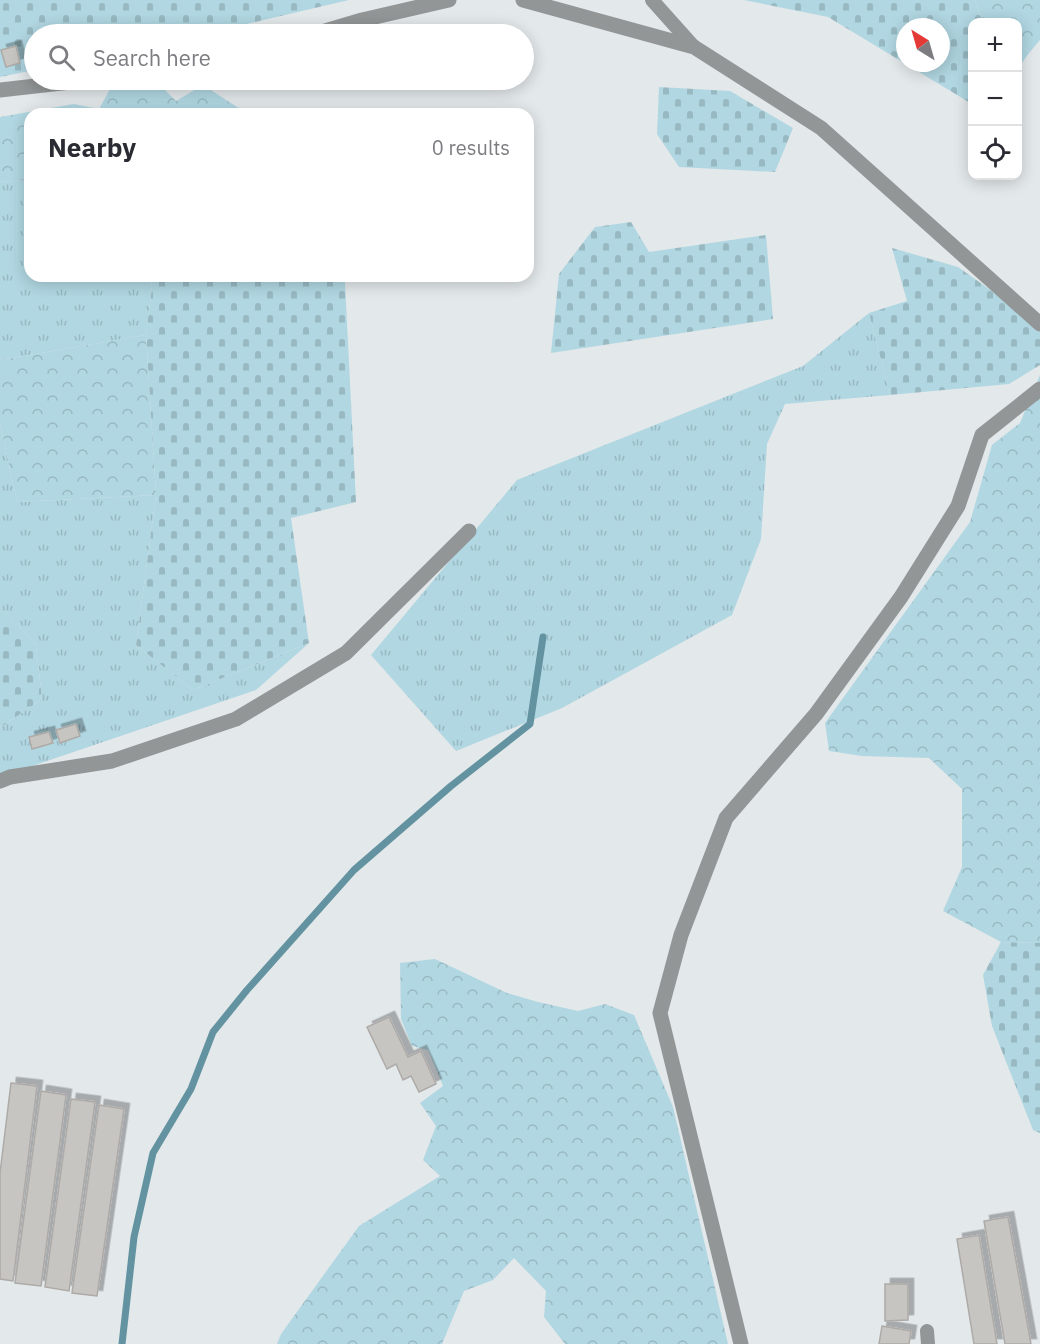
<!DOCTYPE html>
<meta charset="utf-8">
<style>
:root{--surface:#fff;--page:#f2f2f3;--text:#2b2b33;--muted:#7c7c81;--line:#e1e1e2}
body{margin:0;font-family:"IBM Plex Sans",sans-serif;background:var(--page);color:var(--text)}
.controls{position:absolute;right:18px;top:18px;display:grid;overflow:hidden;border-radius:12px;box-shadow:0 3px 15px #0003}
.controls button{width:54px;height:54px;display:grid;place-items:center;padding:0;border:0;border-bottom:2px solid var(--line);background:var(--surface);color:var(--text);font:30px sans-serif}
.compass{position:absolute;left:896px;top:18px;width:54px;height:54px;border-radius:50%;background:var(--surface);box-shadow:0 3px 15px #0003;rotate:323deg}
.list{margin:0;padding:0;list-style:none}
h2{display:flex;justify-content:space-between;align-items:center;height:78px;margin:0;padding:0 24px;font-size:26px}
h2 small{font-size:20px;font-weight:400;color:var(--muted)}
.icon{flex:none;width:33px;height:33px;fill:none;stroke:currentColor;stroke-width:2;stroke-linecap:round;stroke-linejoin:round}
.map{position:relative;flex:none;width:1040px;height:1344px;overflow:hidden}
.search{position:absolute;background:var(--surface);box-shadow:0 3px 15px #0003;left:24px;top:24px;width:510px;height:66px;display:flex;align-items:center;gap:15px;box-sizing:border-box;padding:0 21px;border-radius:33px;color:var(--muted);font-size:22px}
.panel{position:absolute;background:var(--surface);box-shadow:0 3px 15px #0003;left:24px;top:108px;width:510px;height:174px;border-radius:18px}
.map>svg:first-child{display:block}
.grass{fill:url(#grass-tufts)}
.forest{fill:url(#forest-crowns)}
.cemetery{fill:url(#cemetery-stones);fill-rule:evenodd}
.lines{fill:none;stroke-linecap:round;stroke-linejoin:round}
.stream{stroke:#6393a0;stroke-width:7}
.building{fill:#c7c5c1;stroke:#adaaa7;stroke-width:1.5;filter:url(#shadow)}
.service{stroke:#939696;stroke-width:14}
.minor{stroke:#939696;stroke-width:15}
.tertiary{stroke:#939696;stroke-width:15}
</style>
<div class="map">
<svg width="1040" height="1344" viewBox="0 0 1040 1344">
<defs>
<pattern id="grass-tufts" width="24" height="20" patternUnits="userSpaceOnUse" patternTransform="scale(1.5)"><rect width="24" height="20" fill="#b1d7e2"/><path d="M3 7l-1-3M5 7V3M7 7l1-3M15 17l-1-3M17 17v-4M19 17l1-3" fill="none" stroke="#98b9c2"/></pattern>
<pattern id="forest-crowns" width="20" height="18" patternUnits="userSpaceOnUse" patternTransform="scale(1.5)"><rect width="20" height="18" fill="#b1d7e2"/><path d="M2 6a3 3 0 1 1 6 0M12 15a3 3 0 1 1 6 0" fill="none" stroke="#98b9c2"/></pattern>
<pattern id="cemetery-stones" width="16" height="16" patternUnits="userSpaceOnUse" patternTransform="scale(1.5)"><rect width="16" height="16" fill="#b1d7e2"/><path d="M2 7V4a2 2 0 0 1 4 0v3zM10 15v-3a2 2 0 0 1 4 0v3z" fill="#98b9c2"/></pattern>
<filter id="shadow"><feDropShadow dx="5.5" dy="-5.5" stdDeviation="0" flood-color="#0004"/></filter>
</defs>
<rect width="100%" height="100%" fill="#e3e8ea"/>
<path class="grass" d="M30 177V276H150L152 287 146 335 0 360V182L27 180Z
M869 313 890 395 785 404 767 444 761 539 732 615 562 708 456 751 371 655 517 480 803 366Z
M0 423 17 502 156 495 136 645 193 690 309 643 256 690 0 777V728L42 699 36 646 0 605Z"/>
<path class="forest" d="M975 0H1040V40L1030 52 1018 44V22H983Z
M115 80H155L176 101 203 85 248 114H30V177L27 180 0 182V117L74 104 99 109Z
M146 335 156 495 17 502 0 423V360Z
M1040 375V943L1001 942 943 911 962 867V789L929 758 862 756 829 751 825 723 970 522 992 445 1020 423Z
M435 959 507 993 538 1002 578 1011 605 1004 634 1015 673 1107 728 1344H565L544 1317 546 1291 514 1258 493 1280 464 1291 442 1344H277L281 1334 359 1226 440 1176 423 1160 436 1126 420 1103 443 1086 428 1050 412 1046 401 1019 400 963Z"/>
<path class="cemetery" d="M0 0H349L204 34H34V70L0 77Z
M744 0H975L983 22H972V104L828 17ZM905 27H941V63H905Z
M1018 44 1030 52 1018 68Z
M659 87 730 91 793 128 775 172 679 167 657 134Z
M631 222 649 252 766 235 773 319 551 353 559 274 595 227Z
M892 248 958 267 1040 325V365L1009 384 890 395 869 313 907 301Z
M150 276H347L345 283 356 502 291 518 309 643 193 690 136 645 156 495 146 335 152 287Z
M0 605 36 646 42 699 0 728Z
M1001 942 1040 943V1133L1033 1130 992 1026 983 975Z"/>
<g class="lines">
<path class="stream" d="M122 1344 134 1237 153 1153 191 1089 213 1032 247 990 354 870 451 786 530 724 543 637"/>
</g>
<path class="building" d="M16 46 20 63 6 67 1 50Z
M76 724 80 736 60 743 56 730Z
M49 732 53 743 32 749 29 737Z
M389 1017 408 1057 421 1051 436 1084 419 1092 411 1076 403 1080 396 1064 387 1069 367 1027Z
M11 1083 37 1086 13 1281 0 1279V1173Z
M41 1091 66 1095 41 1286 15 1283Z
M71 1099 95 1102 69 1291 45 1287Z
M99 1105 124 1109 97 1296 72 1293Z
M1008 1217 1031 1344H1005L984 1221Z
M979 1235 997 1344H974L957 1239Z
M885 1284H908V1320L885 1321Z
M882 1326 911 1331 909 1344H879Z"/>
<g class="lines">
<path class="service" d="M652 0 694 47
M927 1331 928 1344"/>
<path class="minor" d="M0 781 10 777 112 761 236 719 346 653 469 531
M741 1344 660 1013 681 935 726 818 816 714 901 597 958 506 982 435 1040 389"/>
<path class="tertiary" d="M523 0 694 47 821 128 1040 324
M315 34 362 20 449 0
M0 90 88 80"/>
</g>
</svg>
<div class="controls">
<button>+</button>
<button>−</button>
<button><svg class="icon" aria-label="locate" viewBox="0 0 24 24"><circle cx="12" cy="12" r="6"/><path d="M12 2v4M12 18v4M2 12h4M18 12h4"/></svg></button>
</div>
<svg class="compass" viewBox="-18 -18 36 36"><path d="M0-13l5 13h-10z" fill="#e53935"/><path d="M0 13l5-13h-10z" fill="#7c7c81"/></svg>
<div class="search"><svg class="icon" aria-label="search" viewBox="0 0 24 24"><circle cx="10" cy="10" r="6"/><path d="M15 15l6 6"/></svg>Search here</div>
<section class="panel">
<h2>Nearby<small>0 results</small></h2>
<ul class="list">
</ul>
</section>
</div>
